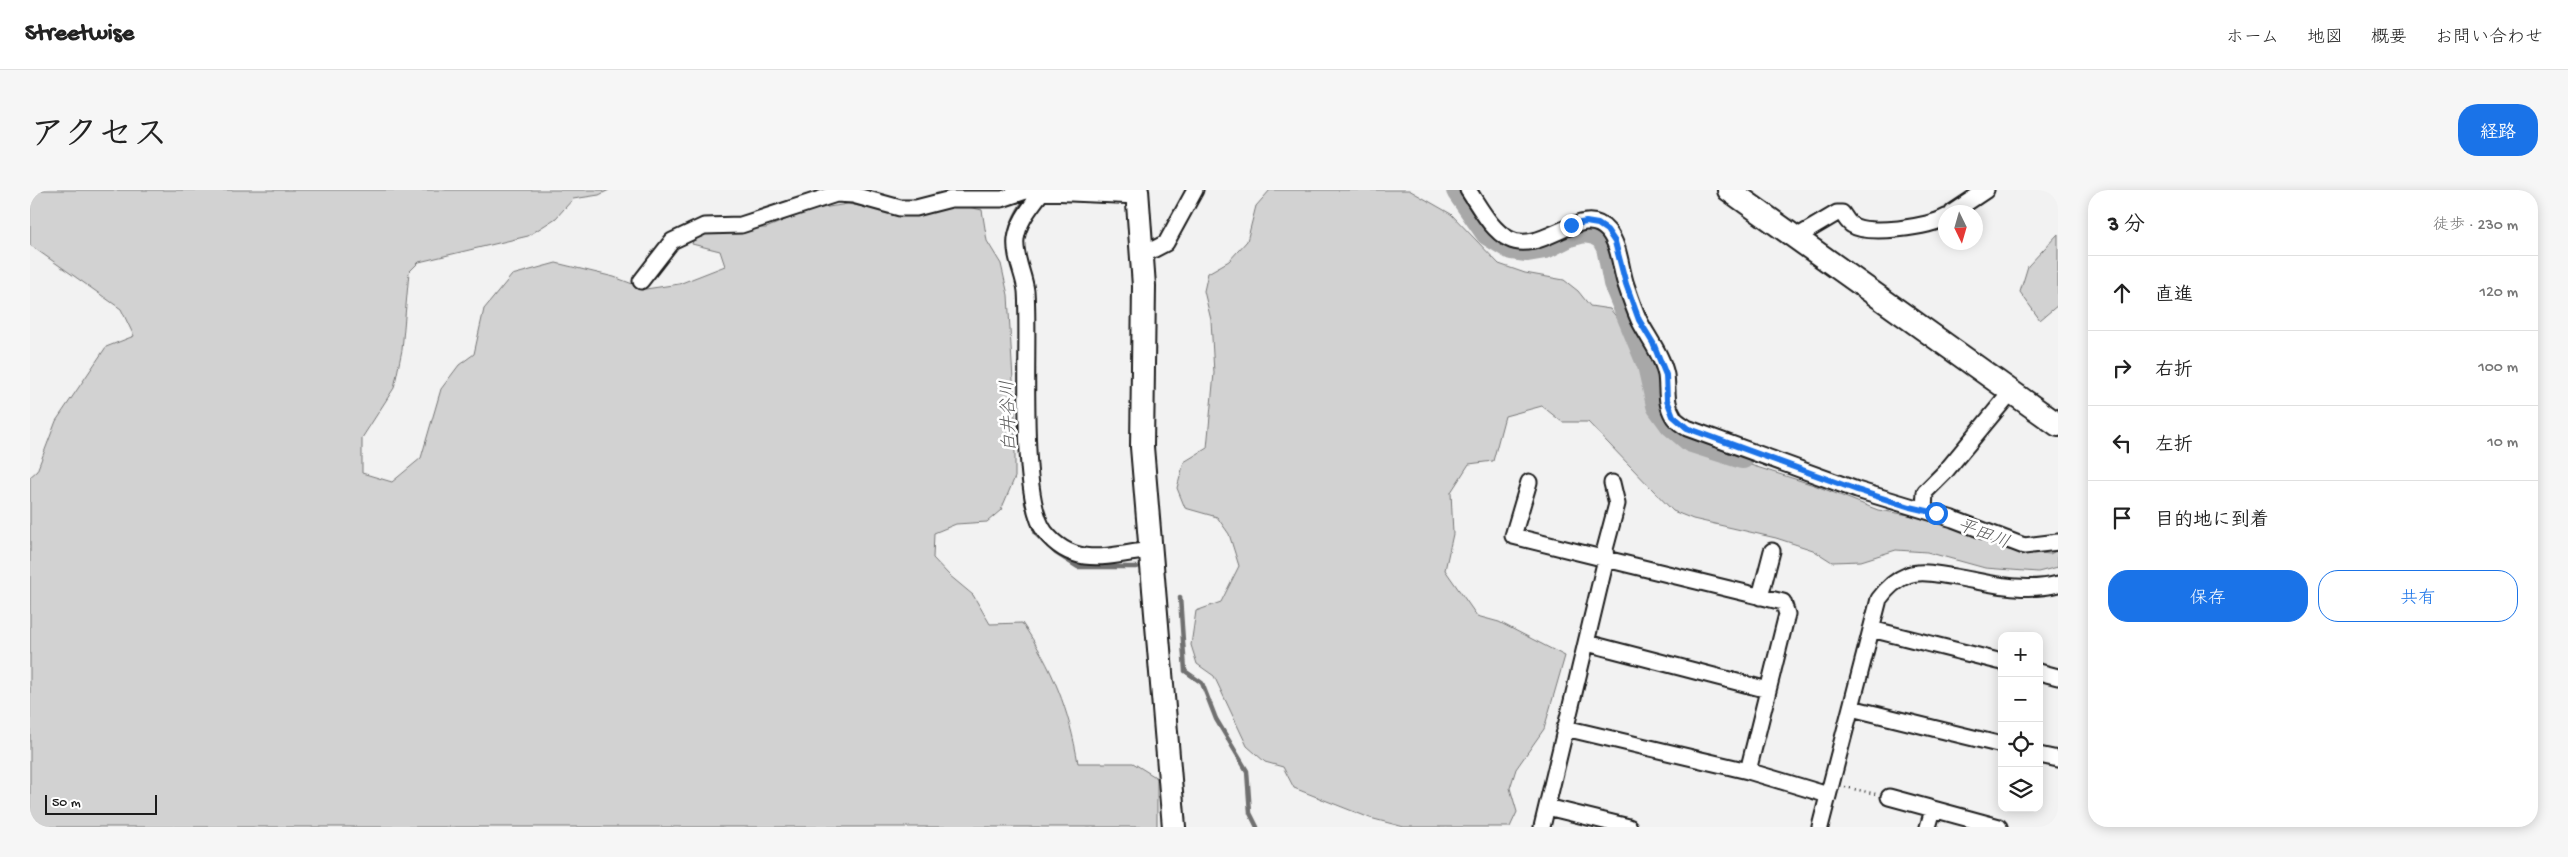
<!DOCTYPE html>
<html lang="ja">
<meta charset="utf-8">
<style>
:root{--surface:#fff;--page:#f6f6f6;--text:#222;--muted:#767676;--line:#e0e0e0;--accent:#1a73e8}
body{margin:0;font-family:"Gochi Hand","Klee One",sans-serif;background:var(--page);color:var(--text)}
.controls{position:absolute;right:15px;bottom:15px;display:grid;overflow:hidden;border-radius:10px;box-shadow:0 2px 12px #0003}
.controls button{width:45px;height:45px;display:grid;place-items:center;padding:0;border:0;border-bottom:1px solid var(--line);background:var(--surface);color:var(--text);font:25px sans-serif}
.compass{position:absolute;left:1908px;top:15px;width:45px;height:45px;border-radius:50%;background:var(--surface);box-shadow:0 2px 12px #0003;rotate:175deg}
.scale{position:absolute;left:15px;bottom:12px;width:112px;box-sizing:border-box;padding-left:5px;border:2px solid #1c1c1c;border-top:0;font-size:14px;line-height:18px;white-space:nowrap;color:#1c1c1c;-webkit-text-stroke:4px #fff;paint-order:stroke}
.stop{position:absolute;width:15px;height:15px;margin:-11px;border:4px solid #1a73e8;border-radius:50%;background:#fff}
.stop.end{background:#1a73e8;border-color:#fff;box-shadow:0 1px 5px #0008}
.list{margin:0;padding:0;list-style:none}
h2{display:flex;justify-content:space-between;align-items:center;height:65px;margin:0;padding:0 20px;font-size:21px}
h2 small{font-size:16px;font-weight:400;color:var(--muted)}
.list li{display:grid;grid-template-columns:32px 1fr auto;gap:15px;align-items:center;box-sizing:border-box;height:75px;padding:0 20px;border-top:1px solid var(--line)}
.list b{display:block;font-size:19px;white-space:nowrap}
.list em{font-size:16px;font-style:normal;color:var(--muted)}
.actions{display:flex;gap:10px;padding:15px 20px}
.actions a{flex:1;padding:11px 0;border:1px solid var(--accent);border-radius:20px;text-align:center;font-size:18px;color:var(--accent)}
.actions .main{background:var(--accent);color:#fff}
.icon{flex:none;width:28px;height:28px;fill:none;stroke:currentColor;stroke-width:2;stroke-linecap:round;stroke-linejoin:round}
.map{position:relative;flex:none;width:2028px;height:637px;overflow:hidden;border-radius:20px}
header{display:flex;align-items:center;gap:30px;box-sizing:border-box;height:70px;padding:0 25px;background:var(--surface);border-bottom:1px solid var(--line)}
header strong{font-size:24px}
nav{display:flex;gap:28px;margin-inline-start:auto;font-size:18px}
.intro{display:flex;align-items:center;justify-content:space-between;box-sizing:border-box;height:120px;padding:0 30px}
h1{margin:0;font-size:35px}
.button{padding:12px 22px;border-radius:20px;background:var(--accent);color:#fff;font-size:18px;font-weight:700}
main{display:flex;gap:30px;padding:0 30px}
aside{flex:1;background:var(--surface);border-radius:20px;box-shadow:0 2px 12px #0003}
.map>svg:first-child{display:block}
.green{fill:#d2d2d2;stroke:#777}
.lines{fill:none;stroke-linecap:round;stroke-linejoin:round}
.stream{stroke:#707070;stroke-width:4.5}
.river{stroke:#a8a8a8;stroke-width:28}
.street-casing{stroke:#1c1c1c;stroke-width:19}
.secondary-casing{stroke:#1c1c1c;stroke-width:26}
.path{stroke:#1c1c1c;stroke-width:2.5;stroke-dasharray:1 4;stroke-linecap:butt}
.street{stroke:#fff;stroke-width:15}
.secondary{stroke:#fff;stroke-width:22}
.route{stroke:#1a73e8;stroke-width:6}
.labels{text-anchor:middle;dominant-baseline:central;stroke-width:5;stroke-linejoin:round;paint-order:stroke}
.water-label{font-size:18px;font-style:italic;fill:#5b5b5b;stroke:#fff}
</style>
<header>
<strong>Streetwise</strong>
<nav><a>ホーム</a><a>地図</a><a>概要</a><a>お問い合わせ</a></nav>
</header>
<div class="intro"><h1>アクセス</h1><a class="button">経路</a></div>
<main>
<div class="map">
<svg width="2028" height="637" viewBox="0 0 2028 637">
<rect width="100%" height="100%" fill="#f2f2f2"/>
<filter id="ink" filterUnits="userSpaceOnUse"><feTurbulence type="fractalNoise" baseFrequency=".02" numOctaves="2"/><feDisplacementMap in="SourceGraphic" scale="10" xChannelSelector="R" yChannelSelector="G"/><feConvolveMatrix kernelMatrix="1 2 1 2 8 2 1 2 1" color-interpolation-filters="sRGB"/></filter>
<g filter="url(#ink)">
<path class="green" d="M0 0H579L569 5 543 9 526 28 498 46 389 72 379 82 372 160 364 198 332 248V283L362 292 391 268 411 199 429 175 444 164 454 119 482 85 526 73 584 87 616 99 649 94 695 76 690 61 662 54 667 39 736 38 779 20 818 14 868 23 934 16 952 20 957 51 971 74 978 105 985 225V287L971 320 957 332 926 334 904 343 903 368 919 385 943 405 960 434 992 433C1023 478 1039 520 1048 573H1103L1127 588V637H0V287L7 281 26 231 76 157 104 146 91 119 0 55Z
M1240 0H1379L1421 24 1469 74 1495 83 1534 90 1548 101 1560 116 1580 119 1610 156 1634 238 1663 257 1784 295 1848 320 1898 328 1978 360 2020 364 2028 360V377L2008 382 1955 378 1897 362 1866 360 1831 371 1802 372 1783 360 1746 348 1663 329 1643 321 1558 232H1532L1512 216 1475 226 1463 271 1439 274 1421 302 1423 344 1415 380 1447 426 1469 432 1535 466 1514 539 1486 579 1480 598 1487 622 1480 637H1374L1340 628 1264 598 1253 577 1235 572 1217 556 1184 486 1167 474 1161 455 1166 421 1191 412 1209 376 1199 344 1187 327 1155 318 1147 298 1154 272 1177 258 1184 183 1181 130 1174 101 1178 83 1199 71 1217 51 1226 16Z
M2028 44V115L2010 130 1990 102 1998 76Z"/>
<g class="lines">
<path class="stream" d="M980 62C975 42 987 20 999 5
M996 303V313L1006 344 1026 363 1048 377H1107
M1150 407 1155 481 1172 493 1186 529 1217 581 1220 623 1227 637"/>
<path class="river" d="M1430 0 1459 42 1482 56 1497 58 1515 55 1539 43 1554 39 1565 41 1574 46 1580 57 1587 93 1621 175 1630 215 1643 233 1662 249 1712 265"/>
<g class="street-casing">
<path id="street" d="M1013 0C1002 16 989 29 986 49 984 67 994 84 996 101 1000 152 988 307 1015 342 1044 379 1080 365 1120 360
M1438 0C1449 16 1461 40 1479 49 1512 66 1553 11 1578 41 1590 56 1590 77 1596 95 1600 107 1604 119 1609 130 1618 148 1632 165 1636 185 1638 199 1635 213 1643 226 1645 231 1653 235 1657 238L1827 300 1923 329 1994 356 2028 352
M1923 22 1956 0
M1765 48 1807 23H1812C1815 27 1818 33 1822 35 1838 46 1899 37 1916 27
M1113 65 1136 53 1165 0
M611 91 642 51 674 36 711 35 806 4 823 5 870 18H886L921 9H972L996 1 1108 6
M1499 292 1483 346 1576 369 1575 359 1587 314 1582 293
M1894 320 1895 302 1915 282 1981 202
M1730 407 1742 361
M1841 439 1972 472
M1557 453 1738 500
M2009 482 2028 487
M1821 518 1972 555
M1535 538 1718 581 1798 605
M2009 565 2028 569
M1859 607 1969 637
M1517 617 1599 637
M1512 637 1576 369 1753 412 1757 424 1718 581
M1790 637 1849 409C1857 398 1865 390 1878 385 1892 380 1911 385 1925 387 1960 393 1993 403 2028 394
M1898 637 1903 620"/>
</g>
<g class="secondary-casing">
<path id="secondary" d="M1107 0 1114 96 1112 257 1144 637
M1699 0 2028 235"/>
</g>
<path class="path" d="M1815 597 1846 604"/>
<use href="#street" class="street"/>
<use href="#secondary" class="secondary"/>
</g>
</g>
<g class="lines" filter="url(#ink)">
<path class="route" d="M1541 35 1556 32 1568 34 1577 40 1585 52 1596 94 1609 130 1623 153 1636 185 1637 210 1643 226 1657 238 1827 300 1880 317 1906 323"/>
</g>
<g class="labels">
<g class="water-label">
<text transform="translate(980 226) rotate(-92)">白井谷川</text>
<text transform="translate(1953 345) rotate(21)">平田川</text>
</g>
</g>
</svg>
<div class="controls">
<button>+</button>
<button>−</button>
<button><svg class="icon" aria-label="locate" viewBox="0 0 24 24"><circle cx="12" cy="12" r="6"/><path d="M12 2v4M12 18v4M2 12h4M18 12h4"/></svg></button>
<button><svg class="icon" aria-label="layers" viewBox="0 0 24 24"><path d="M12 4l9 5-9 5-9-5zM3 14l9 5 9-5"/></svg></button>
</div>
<svg class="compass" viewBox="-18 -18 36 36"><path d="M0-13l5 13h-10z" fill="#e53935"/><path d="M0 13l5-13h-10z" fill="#767676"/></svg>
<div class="scale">50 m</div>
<div class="stop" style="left:1906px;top:323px"></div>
<div class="stop end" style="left:1541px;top:35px"></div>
</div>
<aside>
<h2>3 分<small>徒歩 · 230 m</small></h2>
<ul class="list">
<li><svg class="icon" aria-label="ahead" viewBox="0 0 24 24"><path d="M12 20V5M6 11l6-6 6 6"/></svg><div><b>直進</b></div><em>120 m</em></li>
<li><svg class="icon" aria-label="right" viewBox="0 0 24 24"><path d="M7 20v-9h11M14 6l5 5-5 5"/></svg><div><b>右折</b></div><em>100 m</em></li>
<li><svg class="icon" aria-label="left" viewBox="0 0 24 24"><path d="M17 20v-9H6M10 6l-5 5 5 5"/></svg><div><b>左折</b></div><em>10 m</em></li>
<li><svg class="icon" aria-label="arrive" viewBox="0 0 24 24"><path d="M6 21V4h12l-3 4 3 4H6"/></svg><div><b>目的地に到着</b></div></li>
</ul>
<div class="actions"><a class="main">保存</a><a>共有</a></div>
</aside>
</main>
